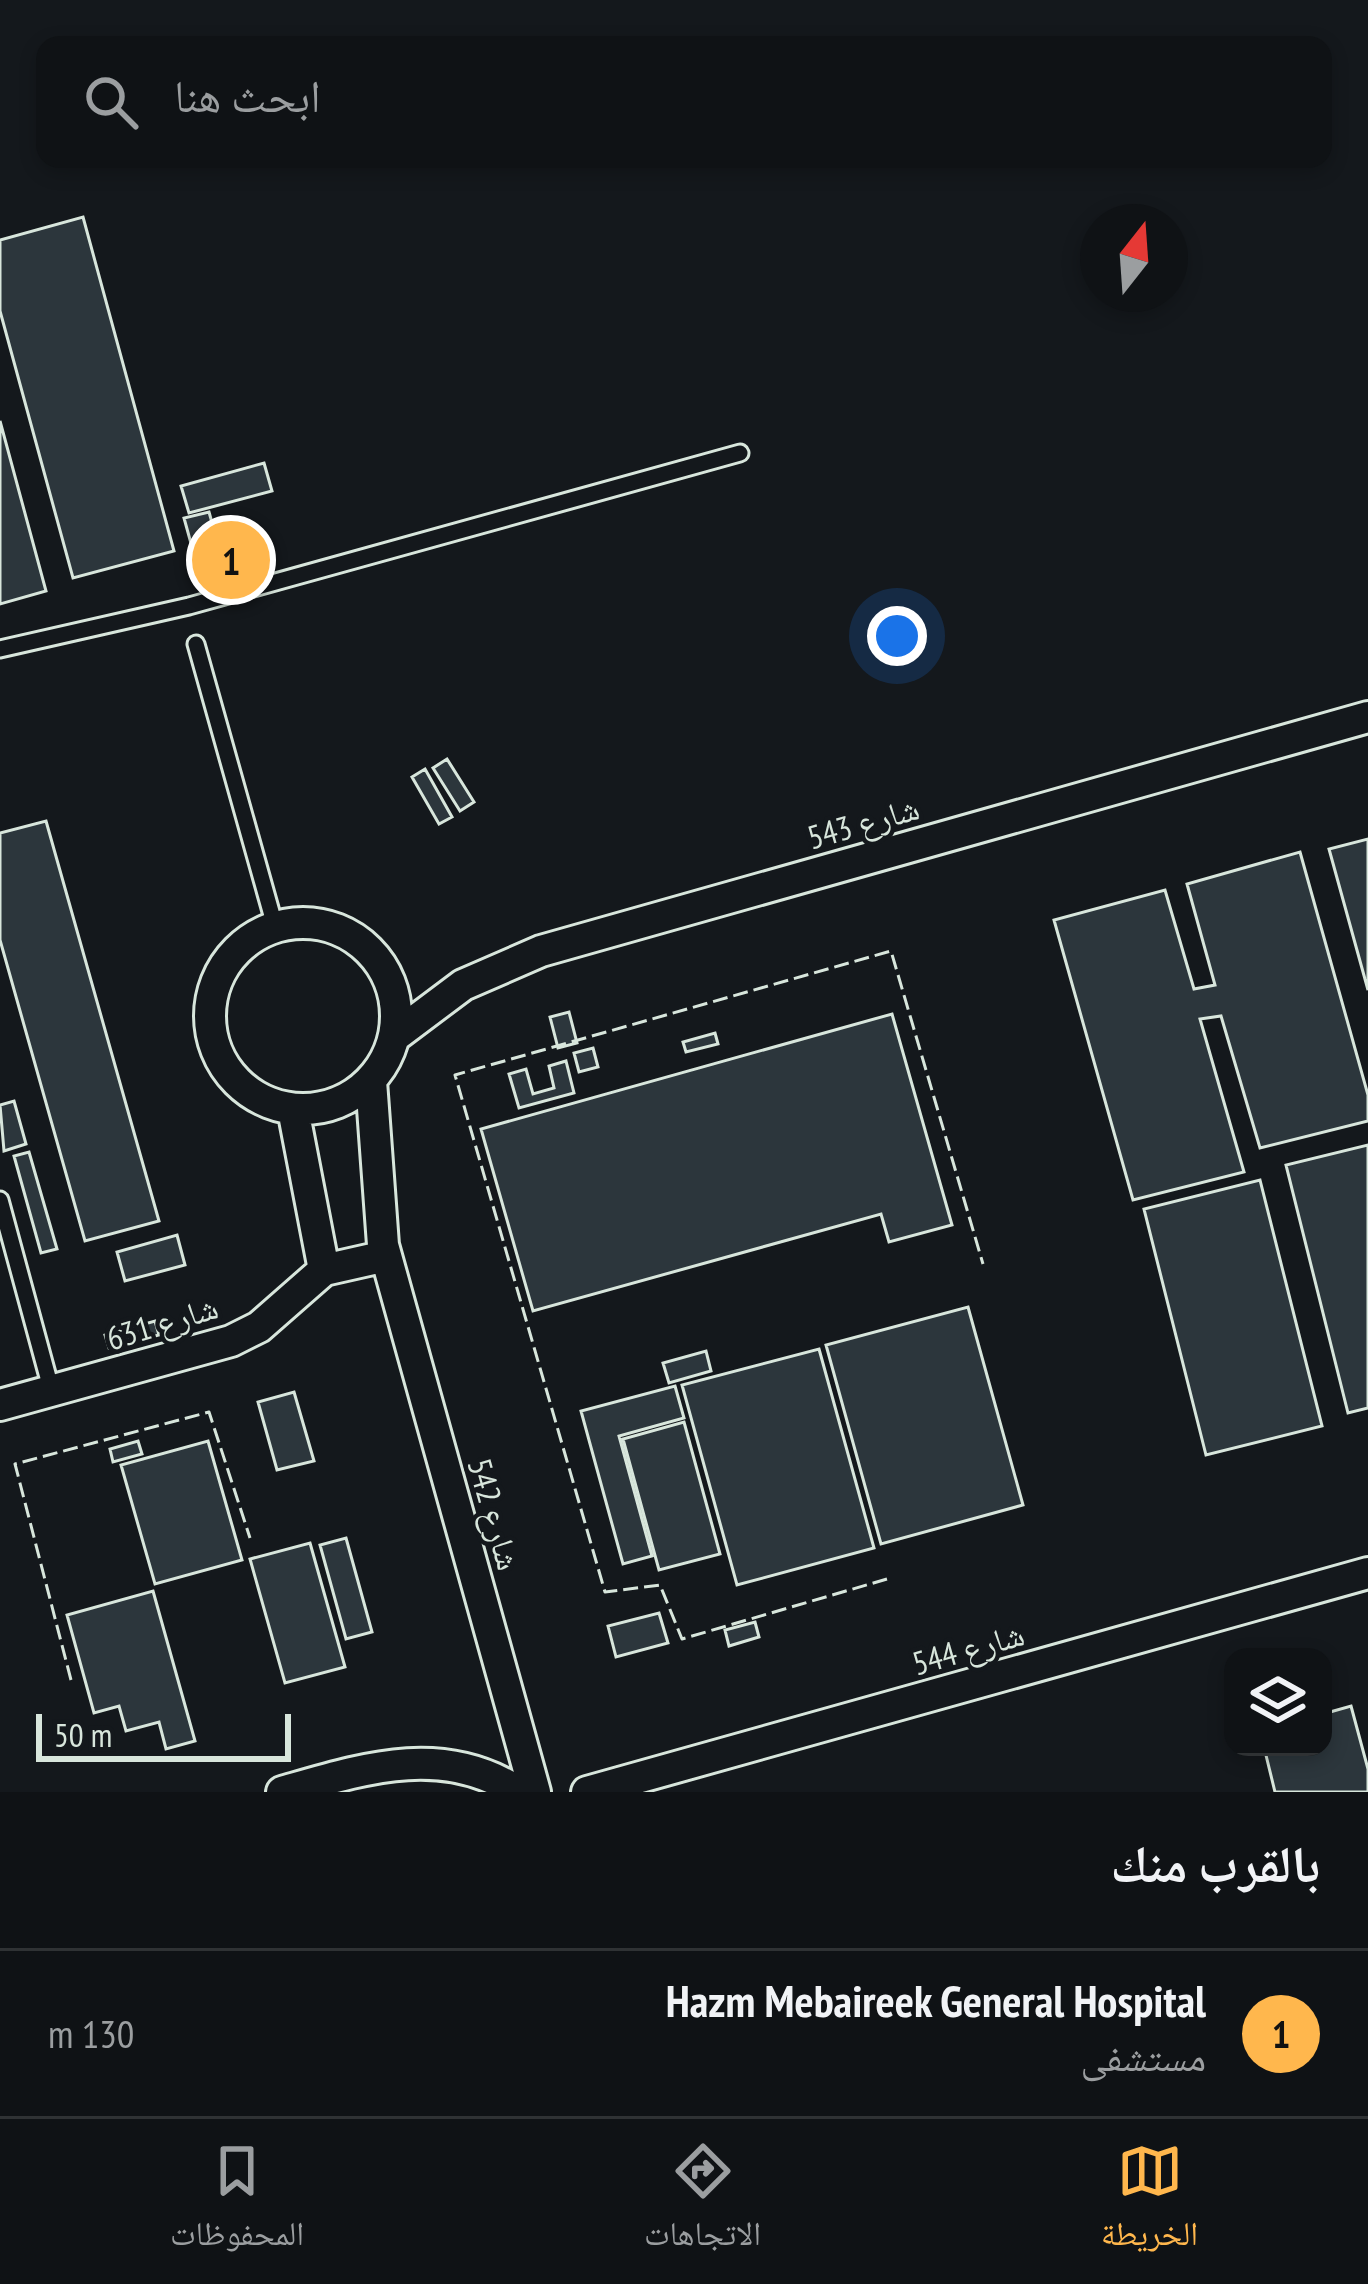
<!DOCTYPE html>
<html lang="ar">
<meta charset="utf-8">
<style>
:root{--surface:#0f1215;--page:#181b1e;--text:#f1f3f6;--muted:#9b9ea0;--line:#2f3234;--accent:#ffb74d}
body{margin:0;font-family:"PT Sans Narrow","Noto Naskh Arabic",sans-serif;background:var(--page);color:var(--text);direction:rtl}
.controls{position:absolute;right:36px;bottom:36px;display:grid;overflow:hidden;border-radius:24px;box-shadow:0 6px 18px #0003}
.controls button{width:108px;height:108px;display:grid;place-items:center;padding:0;border:0;border-bottom:3px solid var(--line);background:var(--surface);color:var(--text);font:60px sans-serif}
.compass{position:absolute;left:1080px;top:204px;width:108px;height:108px;border-radius:50%;background:var(--surface);box-shadow:0 6px 18px #0003;rotate:17deg}
.scale{position:absolute;left:36px;bottom:30px;width:255px;box-sizing:border-box;padding-left:12px;border:6px solid #d8e6dc;border-top:0;font-size:33px;line-height:42px;white-space:nowrap;color:#d8e6dc;-webkit-text-stroke:9px #14181c;paint-order:stroke}
.you{position:absolute;left:897px;top:636px;width:42px;height:42px;margin:-30px;border:9px solid #fff;border-radius:50%;background:#1a73e8;box-shadow:0 0 0 18px #1a73e833}
.badge{display:grid;place-items:center;width:78px;height:78px;border-radius:50%;background:var(--accent);color:#111;font-size:39px;font-weight:700}
.pin{position:absolute;translate:-50% -50%;border:6px solid #fff;box-shadow:0 3px 12px #0006}
.list{margin:0;padding:0;list-style:none}
h2{display:flex;justify-content:space-between;align-items:center;height:156px;margin:0;padding:0 48px;font-size:51px}
h2 small{font-size:39px;font-weight:400;color:var(--muted)}
.list li{display:grid;grid-template-columns:78px 1fr auto;gap:36px;align-items:center;box-sizing:border-box;height:168px;padding:0 48px;border-top:3px solid var(--line)}
.list b{display:block;font-size:45px;white-space:nowrap}
.list p{margin:0;font-size:39px;white-space:nowrap;color:var(--muted)}
.list em{font-size:39px;font-style:normal;color:var(--muted)}
.icon{flex:none;width:66px;height:66px;fill:none;stroke:currentColor;stroke-width:2;stroke-linecap:round;stroke-linejoin:round}
.map{position:relative;flex:none;width:1368px;height:1792px;overflow:hidden;direction:ltr}
.search{position:absolute;background:var(--surface);box-shadow:0 6px 18px #0003;left:36px;right:36px;top:36px;height:132px;display:flex;align-items:center;gap:30px;box-sizing:border-box;padding:0 42px;border-radius:24px;color:var(--muted);font-size:45px}
.sheet{height:324px;background:var(--surface)}
nav{display:flex;justify-content:space-around;align-items:center;box-sizing:border-box;height:168px;border-top:3px solid var(--line);background:var(--surface);font-size:33px;color:var(--muted)}
nav a{display:grid;justify-items:center;gap:6px}
nav .on{color:var(--accent)}
.map>svg:first-child{display:block}
.building{fill:#2c363c;stroke:#d8e6dc;stroke-width:3}
.lines{fill:none;stroke-linecap:round;stroke-linejoin:round}
.lane-casing{stroke:#d8e6dc;stroke-width:21}
.street-casing{stroke:#d8e6dc;stroke-width:36}
.lane{stroke:#14181c;stroke-width:15}
.street{stroke:#14181c;stroke-width:30}
.fence{stroke:#d8e6dc;stroke-width:3;stroke-dasharray:15 6;stroke-linecap:butt}
.labels{text-anchor:middle;dominant-baseline:central;stroke-width:9;stroke-linejoin:round;paint-order:stroke}
.street-label{font-size:33px;fill:#d8e6dc;stroke:#14181c}
</style>
<div class="map">
<svg width="1368" height="1792" viewBox="0 0 1368 1792">
<rect width="100%" height="100%" fill="#14181c"/>
<path class="building" d="M83 217 174 551 73 578 0 311V240Z
M0 421 46 591 0 604Z
M264 463 272 491 189 513 181 486Z
M209 512 220 551 195 558 184 518Z
M447 759 474 802 460 811 433 768Z
M425 769 452 817 439 824 412 777Z
M46 821 159 1221 85 1241 0 940V833Z
M1368 839V990L1329 849Z
M1300 852 1368 1095V1121L1260 1148 1221 1016 1200 1019 1244 1172 1133 1200 1054 920 1165 890 1194 989 1215 985 1187 884Z
M569 1012 577 1043 558 1048 550 1017Z
M892 1014 952 1225 889 1242 881 1214 533 1311 481 1129Z
M715 1033 718 1044 686 1052 683 1042Z
M593 1048 598 1067 579 1072 574 1053Z
M566 1061 574 1093 519 1108 509 1074 526 1069 533 1094 554 1088 549 1066Z
M14 1101 26 1144 4 1151 0 1105Z
M1368 1145V1408L1348 1413 1286 1165Z
M29 1152 57 1249 41 1253 14 1156Z
M1260 1180 1322 1426 1206 1455 1144 1209Z
M177 1235 185 1265 125 1281 117 1252Z
M968 1307 1023 1505 881 1544 826 1345Z
M155 1321 159 1335 109 1348 105 1335Z
M819 1349 874 1548 737 1585 682 1385Z
M706 1351 711 1371 669 1383 663 1363Z
M675 1386 684 1418 619 1436 652 1556 623 1564 581 1411Z
M294 1392 314 1461 277 1470 258 1402Z
M684 1422 720 1554 659 1570 623 1439Z
M138 1441 142 1454 113 1462 110 1449Z
M208 1441 242 1560 155 1584 121 1465Z
M346 1538 372 1632 346 1639 320 1545Z
M310 1543 345 1667 285 1683 250 1559Z
M153 1591 195 1741 166 1749 159 1722 126 1731 119 1706 94 1713 67 1615Z
M659 1613 668 1643 616 1657 608 1626Z
M755 1622 759 1637 729 1646 725 1630Z
M1351 1706 1368 1769V1792H1275L1264 1747H1323V1714Z"/>
<g class="lines">
<g class="lane-casing">
<path id="lane" d="M196 644 275 926
M0 649 189 606 740 453
M0 1200 52 1392"/>
</g>
<g class="street-casing">
<path id="street" d="M210 1016a93 93 0 1 1 186 0a93 93 0 1 1-186 0Z
M395 1036 463 985 541 951 1368 717
M371 1081 383 1245 535 1792
M293 1109 324 1270 386 1256
M0 1405 231 1341 259 1327 324 1270
M282 1792C362 1769 442 1742 518 1792
M587 1792 1368 1573"/>
</g>
<use href="#lane" class="lane"/>
<use href="#street" class="street"/>
<path class="fence" d="M887 1579 682 1639 660 1585 605 1592 455 1075 891 951 983 1264
M71 1680 15 1464 209 1412 250 1538"/>
</g>
<g class="labels">
<g class="street-label">
<text transform="translate(863 822) rotate(-16)">شارع 543</text>
<text transform="translate(162 1322) rotate(-17)">شارع 631</text>
<text transform="translate(495 1514) rotate(74)">شارع 542</text>
<text transform="translate(968 1648) rotate(-16)">شارع 544</text>
</g>
</g>
</svg>
<div class="controls">
<button><svg class="icon" aria-label="layers" viewBox="0 0 24 24"><path d="M12 4l9 5-9 5-9-5zM3 14l9 5 9-5"/></svg></button>
</div>
<svg class="compass" viewBox="-18 -18 36 36"><path d="M0-13l5 13h-10z" fill="#e53935"/><path d="M0 13l5-13h-10z" fill="#9b9ea0"/></svg>
<div class="scale">50 m</div>
<div class="you"></div>
<div class="pin badge" style="left:231px;top:560px">1</div>
<div class="search"><svg class="icon" aria-label="search" viewBox="0 0 24 24"><circle cx="10" cy="10" r="6"/><path d="M15 15l6 6"/></svg>ابحث هنا</div>
</div>
<section class="sheet">
<h2>بالقرب منك<small></small></h2>
<ul class="list">
<li><span class="badge">1</span><div><b>Hazm Mebaireek General Hospital</b><p>مستشفى</p></div><em>130 m</em></li>
</ul>
</section>
<nav>
<a class="on"><svg class="icon" aria-label="map" viewBox="0 0 24 24"><path d="M3 6l6-2 6 2 6-2v14l-6 2-6-2-6 2zM9 4v14M15 6v14"/></svg>الخريطة</a>
<a><svg class="icon" aria-label="directions" viewBox="0 0 24 24"><path d="M12 3l9 9-9 9-9-9zM9 14v-3h6M13 9l2 2-2 2"/></svg>الاتجاهات</a>
<a><svg class="icon" aria-label="saved" viewBox="0 0 24 24"><path d="M7 4h10v16l-5-4-5 4z"/></svg>المحفوظات</a>
</nav>
